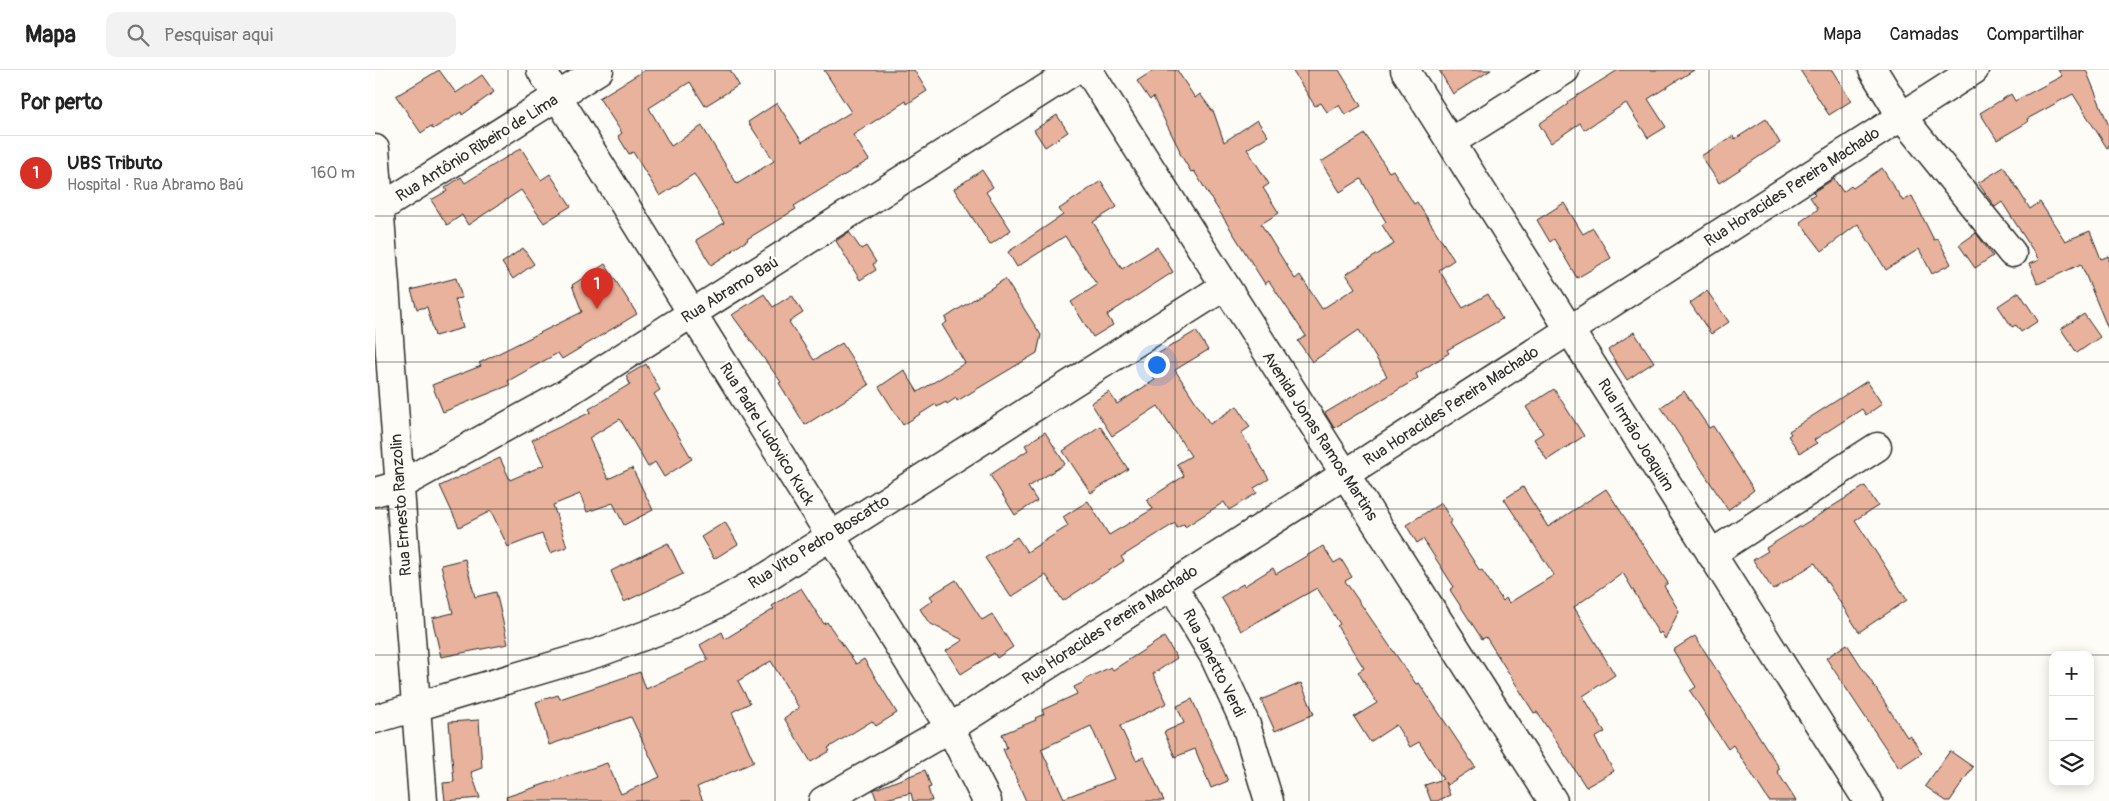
<!DOCTYPE html>
<html lang="pt">
<meta charset="utf-8">
<style>
:root{--surface:#fff;--page:#f2f2f2;--text:#222;--muted:#767676;--line:#e0e0e0;--accent:#d93025}
body{margin:0;font-family:Pangolin,sans-serif;background:var(--page);color:var(--text)}
.controls{position:absolute;right:15px;bottom:15px;display:grid;overflow:hidden;border-radius:10px;box-shadow:0 2px 12px #0003}
.controls button{width:45px;height:45px;display:grid;place-items:center;padding:0;border:0;border-bottom:1px solid var(--line);background:var(--surface);color:var(--text);font:25px sans-serif}
.you{position:absolute;left:781px;top:294px;width:18px;height:18px;margin:-12px;border:4px solid #fff;border-radius:50%;background:#1a73e8;box-shadow:0 0 0 8px #1a73e833}
.badge{display:grid;place-items:center;width:32px;height:32px;border-radius:50%;background:var(--accent);color:#fff;font-size:16px;font-weight:700}
.pin{position:absolute;translate:-50% -41px;filter:drop-shadow(0 1px 2px #0008)}
.pin::after{content:'';position:absolute;top:26px;width:18px;height:15px;background:inherit;clip-path:polygon(0 0,100% 0,50% 100%)}
.list{margin:0;padding:0;list-style:none}
h2{display:flex;justify-content:space-between;align-items:center;height:65px;margin:0;padding:0 20px;font-size:21px}
h2 small{font-size:16px;font-weight:400;color:var(--muted)}
.list li{display:grid;grid-template-columns:32px 1fr auto;gap:15px;align-items:center;box-sizing:border-box;height:75px;padding:0 20px;border-top:1px solid var(--line)}
.list b{display:block;font-size:19px;white-space:nowrap}
.list p{margin:0;font-size:16px;white-space:nowrap;color:var(--muted)}
.list em{font-size:16px;font-style:normal;color:var(--muted)}
.icon{flex:none;width:28px;height:28px;fill:none;stroke:currentColor;stroke-width:2;stroke-linecap:round;stroke-linejoin:round}
.map{position:relative;flex:none;width:1734px;height:731px;overflow:hidden}
header{display:flex;align-items:center;gap:30px;box-sizing:border-box;height:70px;padding:0 25px;background:var(--surface);border-bottom:1px solid var(--line)}
header strong{font-size:24px}
nav{display:flex;gap:28px;margin-inline-start:auto;font-size:18px}
.search{width:350px;height:45px;background:var(--page);display:flex;align-items:center;gap:12px;box-sizing:border-box;padding:0 18px;border-radius:10px;color:var(--muted);font-size:19px}
main{display:flex}
aside{flex:1;background:var(--surface)}
.map>svg:first-child{display:block}
.building{fill:#e8b29c;stroke:#2b2b2b;fill-rule:evenodd}
.lines{fill:none;stroke-linecap:round;stroke-linejoin:round}
.minor-casing{stroke:#2b2b2b;stroke-width:31}
.major-casing{stroke:#2b2b2b;stroke-width:31}
.minor{stroke:#fdfcf7;stroke-width:28}
.major{stroke:#fdfcf7;stroke-width:28}
.grid{fill:none;stroke:#2b2b2b;stroke-width:1;stroke-opacity:0.55}
.labels{text-anchor:middle;dominant-baseline:central;stroke-width:4.5;stroke-linejoin:round;paint-order:stroke}
.street-label{font-size:16px;fill:#2b2b2b;stroke:#fdfcf7}
</style>
<header>
<strong>Mapa</strong>
<div class="search"><svg class="icon" aria-label="search" viewBox="0 0 24 24"><circle cx="10" cy="10" r="6"/><path d="M15 15l6 6"/></svg>Pesquisar aqui</div>
<nav><a>Mapa</a><a>Camadas</a><a>Compartilhar</a></nav>
</header>
<main>
<aside>
<h2>Por perto<small></small></h2>
<ul class="list">
<li><span class="badge">1</span><div><b>UBS Tributo</b><p>Hospital · Rua Abramo Baú</p></div><em>160 m</em></li>
</ul>
</aside>
<div class="map">
<svg width="1734" height="731" viewBox="0 0 1734 731">
<rect width="100%" height="100%" fill="#fdfcf7"/>
<filter id="ink" filterUnits="userSpaceOnUse"><feTurbulence type="fractalNoise" baseFrequency=".02" numOctaves="2"/><feDisplacementMap in="SourceGraphic" scale="10" xChannelSelector="R" yChannelSelector="G"/><feConvolveMatrix kernelMatrix="1 2 1 2 8 2 1 2 1" color-interpolation-filters="sRGB"/></filter>
<g filter="url(#ink)">
<path class="building" d="M64 0 81 23 107 5 119 22 87 45 86 42 58 59 56 56 46 63 21 26Z
M270 0H355L364 15 330 36 315 12 274 38 296 76 327 56 362 114 399 91 373 52 402 33 427 72 476 42 449 0H539L552 21 532 34 531 31 478 65 494 90 419 136 421 139 372 169 373 170 357 180 358 181 336 195 321 170 349 153 319 104 285 126 258 82 254 84 243 66 247 63 224 28Z
M779 0H802L820 28 825 24 839 43 849 72 882 50 893 66 872 79 894 114 888 118 904 143 886 154 920 209 925 205 947 239 980 218 971 204 1019 174 1007 155 1011 152 986 109 965 122 946 92 990 64 1014 102 1018 100 1039 134 1042 132 1079 190 1064 200 1088 238 1113 224 1127 249 1072 280 1074 283 1041 304 1043 308 959 358 950 343 1012 306 984 260 937 292 923 271 931 266 894 211 890 214 819 101 816 102 804 82 805 81 778 27 775 30 762 11Z
M917 0H964L986 36 970 45 964 35 952 42 946 33 940 36Z
M1064 0H1116L1078 24Z
M1243 0H1319L1273 29 1291 57 1273 68 1251 33 1209 60 1205 53 1176 73 1164 54 1193 34 1192 32Z
M1425 0H1457L1476 31 1454 45Z
M1683 0H1711L1734 56V77L1732 78 1698 24 1652 49 1653 52 1622 70 1605 43 1636 24 1640 31 1687 6Z
M682 45 693 62 670 77 659 60Z
M1391 49 1405 73 1344 113 1326 86 1358 66 1360 69Z
M146 78 166 110 175 104 196 136 169 153 146 120 93 155 87 145 72 155 56 130 72 121 70 118 86 107 90 113Z
M1629 97 1655 139 1665 132 1690 171 1715 161 1726 189 1734 186V261L1706 194 1663 214 1654 194 1664 190 1627 132 1620 137 1603 113Z
M1507 98 1528 131 1537 126 1559 170 1563 169 1576 194 1557 204 1544 179 1511 200 1483 154 1447 181 1425 152 1443 139 1435 127 1440 124 1438 122 1459 109 1468 122 1476 116 1478 118Z
M607 100 618 117 611 122 636 160 615 175 579 119Z
M726 111 742 137 718 152 747 199 782 177 798 202 732 245 738 255 718 267 696 232 722 215 690 166 642 197 633 182 688 145 684 139Z
M1189 133 1208 164 1218 158 1236 188 1202 208 1179 169 1175 172 1162 150Z
M474 162 486 179 491 176 501 192 498 194 501 200 485 210 461 171Z
M1601 163 1618 186 1600 198 1584 175Z
M148 178 159 194 138 209 127 193Z
M230 194 262 244 187 289 183 283 133 311 135 315 68 342 57 315 106 296 104 293 207 242 197 215Z
M81 208 87 228 80 229 88 258 60 266 52 237 42 239 36 220Z
M630 209 666 265 662 283 582 331 581 328 572 334 571 332 562 337 561 334 528 355 504 317 529 300 543 322 590 293 567 255 572 252 570 248Z
M1332 221 1354 252 1336 264 1315 233Z
M1644 222 1663 251 1646 262 1641 255 1637 257 1623 236Z
M389 224 398 237 417 225 428 243 414 252 439 290 467 273 494 315 430 355 404 313 406 312 357 245Z
M1709 244 1725 267 1702 283 1686 259Z
M821 261 833 280 800 300 835 354 862 336 875 357 866 363 894 409 879 418 882 423 854 440 849 432 810 457 809 454 802 458 800 453 746 487 749 491 688 531 671 505 636 527 610 488 642 467 652 482 693 456 688 447 713 431 734 465 778 439 772 430 809 406 802 394 816 386 783 336 737 366 716 333 734 322 742 334 780 310 769 292Z
M1259 262 1279 292 1252 310 1233 280Z
M271 294 285 320 279 324 317 389 289 407 280 392 273 397 245 349 214 368 233 409 257 398 278 440 249 455 238 433 212 442 205 424 178 435 192 477 175 483 167 464 133 477 116 441 84 457 65 416 125 388 135 410 169 395 157 370 216 342 214 339 255 314 251 306Z
M1492 311 1507 334 1491 345 1487 339 1439 370 1442 373 1425 383 1413 366 1416 364 1414 361Z
M1179 319 1209 366 1172 390 1159 369 1168 363 1151 337Z
M1309 321 1334 358 1338 356 1379 420 1353 440 1286 337Z
M725 356 753 399 716 423 688 381Z
M670 362 690 394 653 417 662 431 640 445 615 405 653 380 650 375Z
M1490 416 1503 436 1480 450 1532 530 1484 562 1440 493 1398 520 1378 490 1393 481 1391 478Z
M1148 417 1173 457 1231 419 1293 513 1289 516 1304 541 1290 569 1286 562 1284 564 1248 503 1199 537 1240 605 1208 626 1230 662 1220 668 1239 701 1211 717 1162 642 1159 643 1111 567 1107 569 1075 520 1079 517 1048 469 1042 473 1031 455 1066 433 1077 451 1074 453 1105 501 1107 500 1128 531 1131 528 1134 533 1179 505 1129 429Z
M350 452 363 474 339 489 326 467Z
M293 473 308 504 249 532 236 501Z
M948 476 959 493 966 489 977 507 970 511 1041 614 1044 613 1100 697 1072 715 1070 712 1075 725 1062 731H1056L1050 715 1068 709 1044 672 1035 677 1021 655 995 672 979 647 1002 633 983 602 989 598 962 556 965 554 942 518 866 561 846 527 868 514 869 516 898 498 901 504Z
M90 489 100 527 121 522 133 574 66 587 57 548 78 543 66 495Z
M581 510 607 550 617 544 638 577 622 588 619 583 586 604 571 581 588 570 554 553 545 539 558 530 555 526Z
M426 518 449 554 452 552 481 594 489 589 522 643 501 656 497 651 453 678 455 681 436 692 409 648 424 638 396 591 363 611 375 633 357 642 379 692 322 717 328 731H132L131 727 232 693 246 724 285 707 256 647 174 675 161 632 183 625 185 629 265 602 271 619 333 590 325 575 347 562 350 569 399 539 397 536Z
M1320 566 1405 699 1402 701 1421 731H1394L1358 675 1353 679 1315 621 1321 617 1298 580Z
M789 567 802 588 778 604 792 633 745 656 761 690 769 687 789 731H651L628 679 632 678 627 664 661 650 660 648 669 644 667 640 702 624 699 617 709 612 710 609 736 597 738 600ZM716 656 739 709 689 728 666 679Z
M1472 574 1532 667 1535 665 1547 683 1524 698 1451 588Z
M926 613 939 644 900 661 886 630Z
M817 629 853 711 836 718 820 679 800 687 789 662 809 653 802 636Z
M104 650 107 698 96 702 105 728 70 731 68 713 79 712 74 652Z
M1575 681 1598 697 1575 731H1571L1550 716Z
M550 700 556 717 553 718 557 731H538L536 723 502 731 498 720Z"/>
<g class="lines">
<g class="minor-casing">
<path id="minor" d="M166 0 575 658 612 731
M1030 0 1493 731
M1498 0 1527 47 1637 183
M1076 72 1190 0
M0 79 48 731
M4 139 224 0
M0 422 25 415 190 324 700 0
M1336 484 1502 377
M797 515 839 586 871 655 894 731
M0 649 225 582 290 558 342 534 393 506 850 216
M448 731 575 658 1599 0"/>
</g>
<g class="major-casing">
<path id="major" d="M713 0 1178 731"/>
</g>
<use href="#minor" class="minor"/>
<use href="#major" class="major"/>
</g>
</g>
<path class="grid" d="M133 0V731M267 0V731M400 0V731M534 0V731M667 0V731M800 0V731M934 0V731M1067 0V731M1200 0V731M1334 0V731M1467 0V731M1601 0V731M0 146H1734M0 292H1734M0 439H1734M0 585H1678M1715 585H1734"/>
<g class="labels">
<g class="street-label">
<text transform="translate(102 78) rotate(-32)">Rua Antônio Ribeiro de Lima</text>
<text transform="translate(1417 117) rotate(-33)">Rua Horacides Pereira Machado</text>
<text transform="translate(355 220) rotate(-32)">Rua Abramo Baú</text>
<text transform="translate(1076 336) rotate(-33)">Rua Horacides Pereira Machado</text>
<text transform="translate(392 364) rotate(58)">Rua Padre Ludovico Kuck</text>
<text transform="translate(1261 365) rotate(58)">Rua Irmão Joaquim</text>
<text transform="translate(945 366) rotate(57)">Avenida Jonas Ramos Martins</text>
<text transform="translate(26 435) rotate(-94)">Rua Ernesto Ranzolin</text>
<text transform="translate(444 472) rotate(-32)">Rua Vito Pedro Boscatto</text>
<text transform="translate(735 555) rotate(-33)">Rua Horacides Pereira Machado</text>
<text transform="translate(839 593) rotate(63)">Rua Janetto Verdi</text>
</g>
</g>
</svg>
<div class="controls">
<button>+</button>
<button>−</button>
<button><svg class="icon" aria-label="layers" viewBox="0 0 24 24"><path d="M12 4l9 5-9 5-9-5zM3 14l9 5 9-5"/></svg></button>
</div>
<div class="you"></div>
<div class="pin badge" style="left:222px;top:239px">1</div>
</div>
</main>
